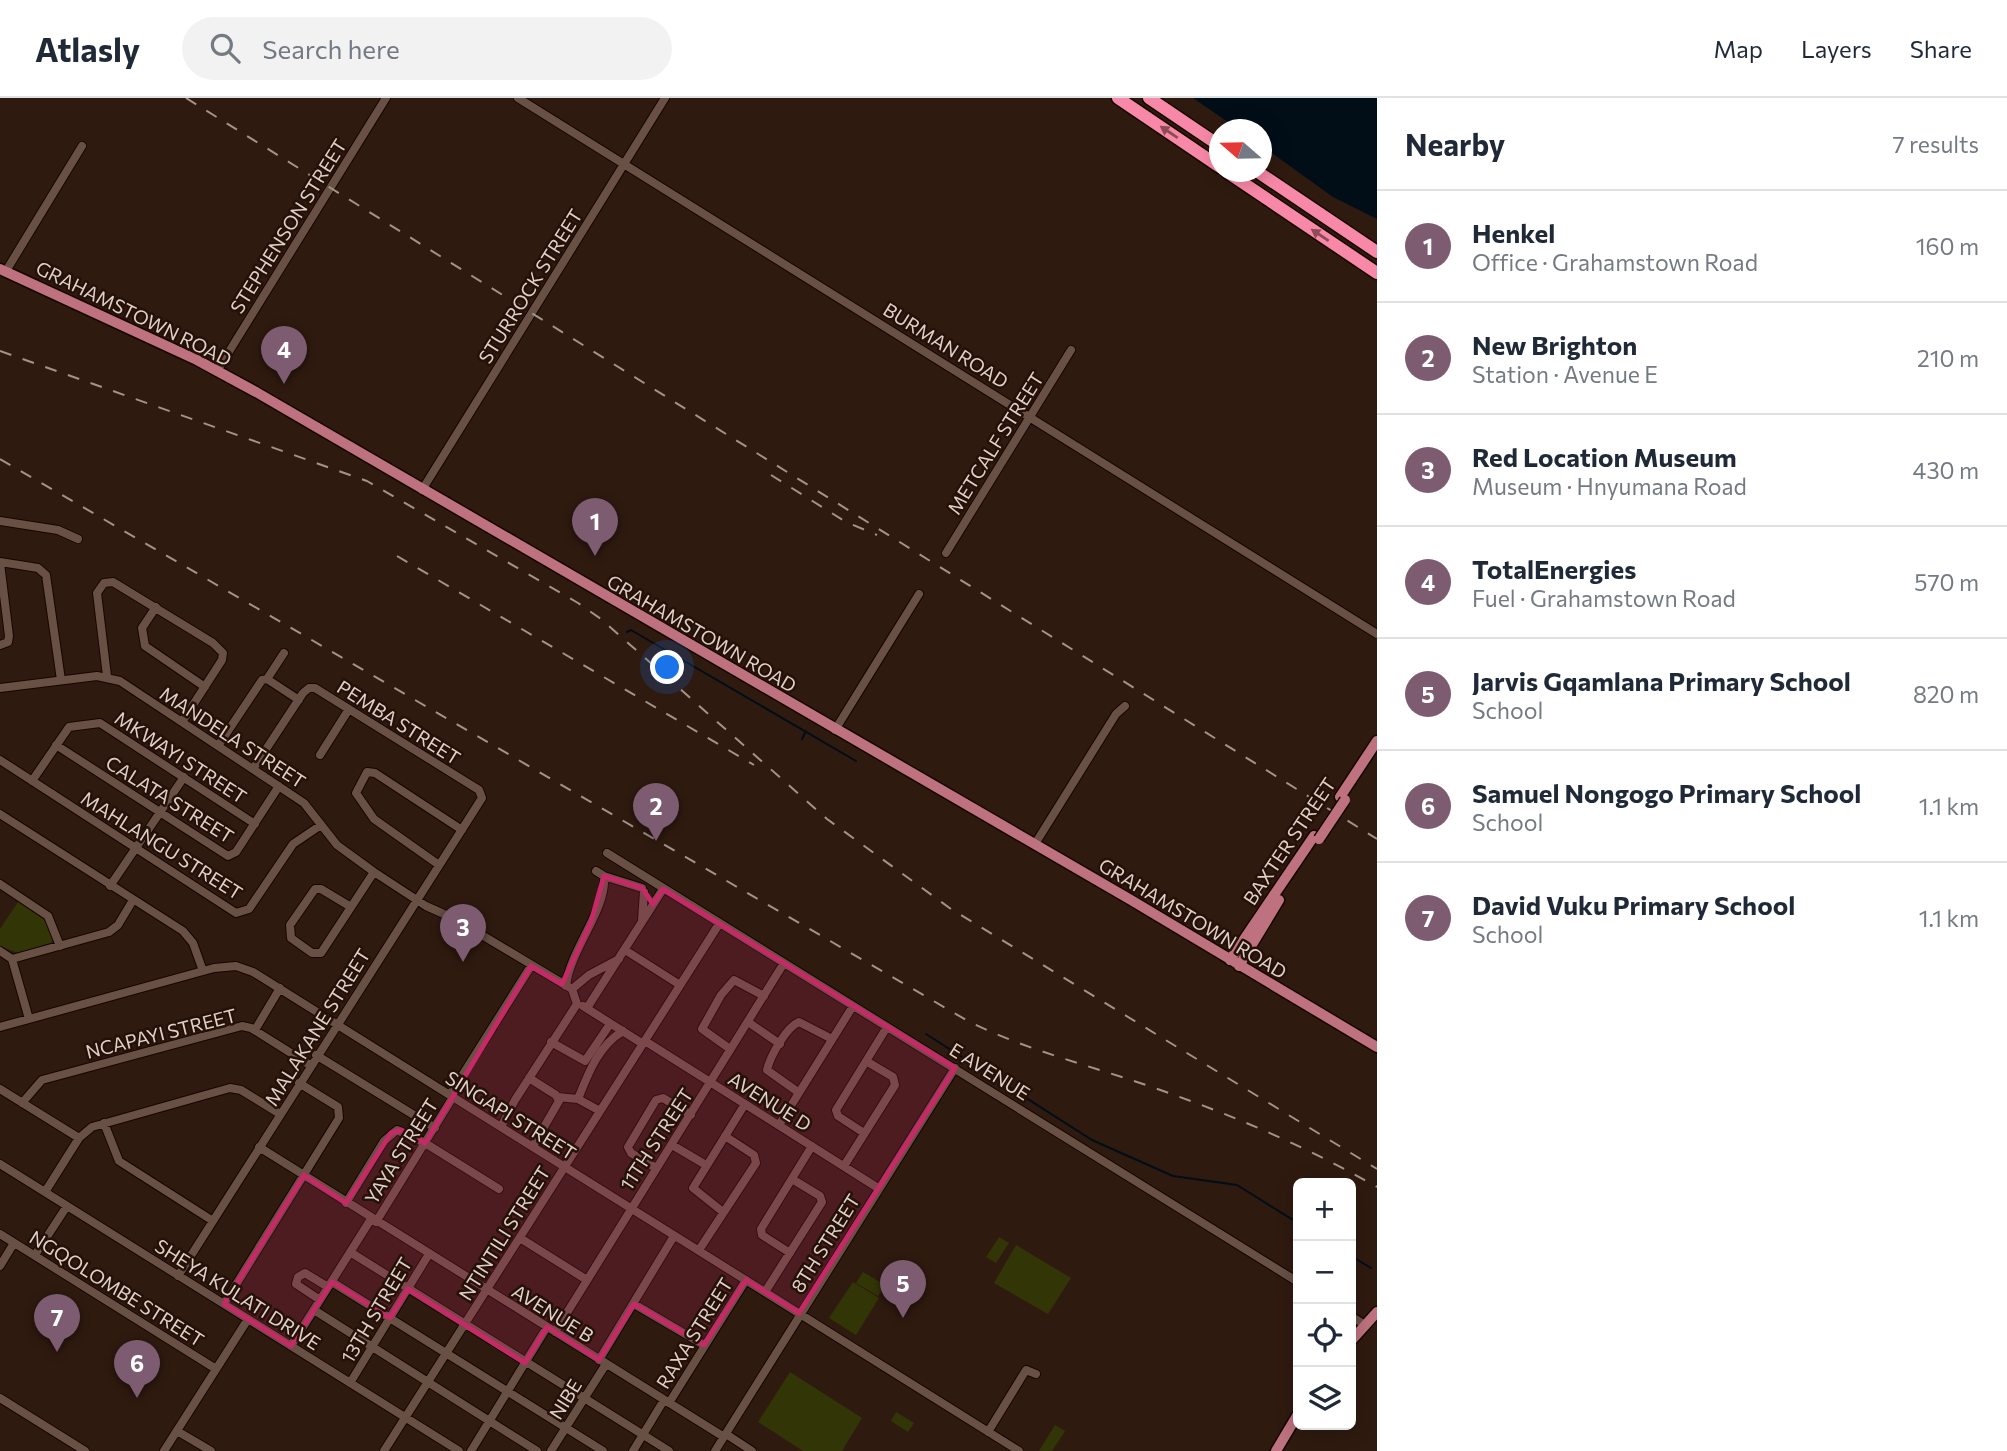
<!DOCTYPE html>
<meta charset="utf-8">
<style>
:root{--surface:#fff;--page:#f2f2f3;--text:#1f2937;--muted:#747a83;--line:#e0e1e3;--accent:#7d5c71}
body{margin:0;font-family:Commissioner,sans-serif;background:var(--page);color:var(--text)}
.controls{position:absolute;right:21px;bottom:21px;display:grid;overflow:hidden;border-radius:10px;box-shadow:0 4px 18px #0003}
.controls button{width:63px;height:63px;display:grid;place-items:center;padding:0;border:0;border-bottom:2px solid var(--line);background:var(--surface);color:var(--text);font:35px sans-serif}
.compass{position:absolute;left:1209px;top:21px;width:63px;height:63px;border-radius:50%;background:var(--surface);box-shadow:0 4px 18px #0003;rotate:290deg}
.you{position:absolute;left:668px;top:570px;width:24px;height:24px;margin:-18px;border:5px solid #fff;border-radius:50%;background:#1a73e8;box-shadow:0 0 0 10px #1a73e833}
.badge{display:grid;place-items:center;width:46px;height:46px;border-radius:50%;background:var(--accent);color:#fff;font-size:23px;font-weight:700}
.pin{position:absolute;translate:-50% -58px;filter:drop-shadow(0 2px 4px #0008)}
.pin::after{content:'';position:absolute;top:37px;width:24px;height:21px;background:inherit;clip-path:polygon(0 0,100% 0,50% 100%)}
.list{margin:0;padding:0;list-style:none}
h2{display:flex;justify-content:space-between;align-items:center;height:91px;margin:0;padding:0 28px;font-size:30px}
h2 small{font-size:23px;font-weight:400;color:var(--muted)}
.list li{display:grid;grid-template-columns:46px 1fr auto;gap:21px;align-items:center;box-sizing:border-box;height:112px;padding:0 28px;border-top:2px solid var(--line)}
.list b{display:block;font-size:26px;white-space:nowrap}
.list p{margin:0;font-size:23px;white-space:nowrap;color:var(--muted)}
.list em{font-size:23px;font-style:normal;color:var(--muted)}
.icon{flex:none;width:38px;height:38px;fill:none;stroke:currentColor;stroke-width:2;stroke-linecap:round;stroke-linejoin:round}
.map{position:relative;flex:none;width:1377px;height:1353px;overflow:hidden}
header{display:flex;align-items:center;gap:42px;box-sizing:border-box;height:98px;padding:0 35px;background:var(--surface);border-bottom:2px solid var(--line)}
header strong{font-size:33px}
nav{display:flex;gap:38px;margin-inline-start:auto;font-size:24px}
.search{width:490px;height:63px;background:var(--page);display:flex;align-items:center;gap:18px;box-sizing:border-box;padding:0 24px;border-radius:38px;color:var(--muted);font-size:26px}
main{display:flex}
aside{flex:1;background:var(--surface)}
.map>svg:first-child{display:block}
.green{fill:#323606}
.water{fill:#010e18}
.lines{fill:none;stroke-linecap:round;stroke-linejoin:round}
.stream{stroke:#010e18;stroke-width:2}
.minor-casing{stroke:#160500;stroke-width:10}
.major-casing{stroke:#160500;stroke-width:13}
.highway-casing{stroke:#160500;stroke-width:15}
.minor{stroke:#685044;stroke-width:8}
.major{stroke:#be727f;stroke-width:10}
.highway{stroke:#f888a7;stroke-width:12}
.rail{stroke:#a3938a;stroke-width:2;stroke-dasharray:12 12;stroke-linecap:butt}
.major-bridge-casing{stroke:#160500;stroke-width:13;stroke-linecap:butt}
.major-bridge{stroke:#be727f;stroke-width:10}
.oneway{fill:#8e4c57}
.marked{fill:#c52a66;fill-opacity:0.2;stroke:#c52a66;stroke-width:5;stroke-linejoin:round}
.labels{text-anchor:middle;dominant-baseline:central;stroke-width:5;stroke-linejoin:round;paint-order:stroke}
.street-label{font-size:19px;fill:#ded0c8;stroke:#251107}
</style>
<header>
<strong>Atlasly</strong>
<div class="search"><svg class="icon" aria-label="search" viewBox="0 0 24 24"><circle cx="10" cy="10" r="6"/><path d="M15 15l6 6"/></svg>Search here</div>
<nav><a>Map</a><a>Layers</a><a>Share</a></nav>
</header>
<main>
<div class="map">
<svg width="1377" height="1353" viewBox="0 0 1377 1353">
<rect width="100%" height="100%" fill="#2f1a0f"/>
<path class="green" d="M18 804 45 821 53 841 51 845 18 855 0 848V831Z
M999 1139 1009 1145 996 1165 986 1159Z
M1016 1147 1071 1180 1048 1216 994 1185Z
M863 1174 885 1187 878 1198 856 1185Z
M853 1184 879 1200 856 1237 829 1220Z
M790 1274 862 1320 842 1353H803L758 1324Z
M896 1314 914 1325 908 1334 891 1323Z
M1055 1327 1065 1333 1052 1353H1039Z"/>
<path class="water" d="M1193 0H1377V121L1333 99 1262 48V32L1238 31Z"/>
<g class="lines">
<path class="stream" d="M627 534 631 532 856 663
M802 641 806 633
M926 936 1092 1042 1173 1078 1237 1087 1298 1125
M1351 1158 1371 1170"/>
<g class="minor-casing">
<path id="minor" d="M518 0 1377 536
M6 173 82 48
M217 273 386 0
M422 392 665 0
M0 423 58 432 78 441
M946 455 1071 252
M0 464 38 470 46 477 61 582
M156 509 142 530 145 548 205 589
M0 547 8 544 9 538 0 465
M107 578 97 495 104 485 113 484 213 545 223 555 222 562 182 624
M267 581 284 555
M0 590 97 578 120 583 304 705 337 747 374 774 426 808 455 821 572 891 577 906
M835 632 919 496
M56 647 228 758 236 754 279 688
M218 648 262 582 267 581 299 602
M320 657 349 611
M0 662 236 815 249 811 293 746 321 727
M32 683 69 629 100 625 255 726
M0 716 183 833 193 845 203 873
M1035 746 1116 616 1125 608
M607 755 1298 1184
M439 767 374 721 356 695 367 674 375 675 462 732
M604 778 642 790
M0 786 48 818 60 848
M110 788 184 679
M351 809 321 791H315L290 827 291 840 312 855H321L374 774
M642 822 644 794
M625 852 680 887
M0 853 12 861 29 921
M12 861 109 834 118 827 133 802
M566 888C570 851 607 812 604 778L596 773
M572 891 589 877 619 861
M583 908 643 946
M587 910 663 791
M748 924 780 946
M0 929 214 870 236 868 253 874 1019 1353
M255 932 280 890
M645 943 878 1090
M551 944 585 963 610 926
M730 951 702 931 721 897 734 882 764 898
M316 957 435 1030
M529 980 556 997 559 1003 533 1048
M0 991 79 1040
M798 994 767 972C770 959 786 929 799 924L832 941
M450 997 531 868
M557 999 578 1001 600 1013
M578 1001C588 976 598 948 623 933
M22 1005 42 982 242 928 251 930 310 967
M104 1025 119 1063 213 1123
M779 1027 853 908
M501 1029 515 1002 577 906
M864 1035 838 1018 836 1012 887 929
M672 1047 706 1067
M259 1049 724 1339
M0 1066 459 1353
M844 1068 895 987 893 979 866 963
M656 1070 631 1055 628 1049 656 1002 663 1000 691 1017
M45 1094 79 1040 92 1029 230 990 241 992 280 1016
M346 1105 384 1043 397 1032 425 1045 499 1091
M723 1114 693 1090 745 1006
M376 1124 453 999
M0 1136 216 1271
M520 1140 587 1182
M699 1152 756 1065 754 1057 725 1038
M350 1154 669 1353
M790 1155 762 1137 761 1131 812 1048
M35 1157 67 1108
M0 1168 14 1145
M178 1178 482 700 479 692 315 590H309L303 595 253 671
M332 1184 603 1353
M765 1194 822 1104 820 1098 792 1081
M320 1202 296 1186 298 1179 305 1175 328 1189
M224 1206 339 1020 338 1009 299 985
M634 1206 704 1247
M314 1212 537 1353
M1351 1218 1365 1227
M555 1234 784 865
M291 1248 371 1121
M599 1262 674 1138
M350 1285 429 1156
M0 1300 85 1353
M669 1305 746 1182
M177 1333 211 1353
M988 1334 1026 1272 1036 1276
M726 1336 752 1353
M164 1353 248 1221
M384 1353 719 826
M471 1353 547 1229
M551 1353 606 1266
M633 1353 664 1302
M715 1353 955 970"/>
</g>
<g class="major-casing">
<path id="major" d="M0 171 197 262 256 294 1131 802 1377 949
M1340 699 1377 643
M1230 862 1314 738
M1239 868 1279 802
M1351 1243 1377 1214
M1276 1353 1298 1316"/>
</g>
<g class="highway-casing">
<path id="highway" d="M1118 0 1220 69
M1149 0 1220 48
M1227 74 1377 175
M1258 74 1377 154"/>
</g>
<use href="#minor" class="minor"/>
<use href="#major" class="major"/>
<use href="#highway" class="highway"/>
<path class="rail" d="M186 0 1377 741
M0 253 367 383 578 505 601 521 827 721 951 811 1377 1071
M0 361 968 923C1024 951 1084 966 1143 986 1225 1014 1302 1046 1377 1089
M771 377 846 424 877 437
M397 458 754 667"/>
<g class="major-bridge-casing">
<path id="major-bridge" d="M1319 741 1345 702"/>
</g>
<use href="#major-bridge" class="major-bridge"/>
</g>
<defs><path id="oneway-solid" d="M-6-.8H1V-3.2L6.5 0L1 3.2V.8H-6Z" transform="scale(1.75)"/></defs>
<g class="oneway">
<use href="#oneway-solid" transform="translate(1169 34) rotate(-146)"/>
<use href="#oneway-solid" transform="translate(1320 137) rotate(-146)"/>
</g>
<path class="marked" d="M604 778 642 790 653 806 663 791 955 970 799 1215 746 1182 704 1247 634 1206 599 1262 547 1229 525 1265 408 1191 390 1220 332 1184 291 1248 224 1206 304 1077 346 1105 391 1035 401 1032 425 1045 531 868 562 886 591 824Z"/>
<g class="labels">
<g class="street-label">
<text transform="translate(288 128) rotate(-58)">STEPHENSON STREET</text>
<text transform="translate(530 188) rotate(-58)">STURROCK STREET</text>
<text transform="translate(134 215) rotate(26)">GRAHAMSTOWN ROAD</text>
<text transform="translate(946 247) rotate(32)">BURMAN ROAD</text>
<text transform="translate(995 345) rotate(-58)">METCALF STREET</text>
<text transform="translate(702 535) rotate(30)">GRAHAMSTOWN ROAD</text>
<text transform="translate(399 624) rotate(32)">PEMBA STREET</text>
<text transform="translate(233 639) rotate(33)">MANDELA STREET</text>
<text transform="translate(181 659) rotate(33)">MKWAYI STREET</text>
<text transform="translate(170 701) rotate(32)">CALATA STREET</text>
<text transform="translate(1289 743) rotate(-56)">BAXTER STREET</text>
<text transform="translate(162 747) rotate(32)">MAHLANGU STREET</text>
<text transform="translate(1193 820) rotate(31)">GRAHAMSTOWN ROAD</text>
<text transform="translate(317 929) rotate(-58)">MALAKANE STREET</text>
<text transform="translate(161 935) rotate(-14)">NCAPAYI STREET</text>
<text transform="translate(990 973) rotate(32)">E AVENUE</text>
<text transform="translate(770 1003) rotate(32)">AVENUE D</text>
<text transform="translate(511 1017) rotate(32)">SINGAPI STREET</text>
<text transform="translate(656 1041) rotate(-57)">11TH STREET</text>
<text transform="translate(401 1053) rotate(-58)">YAYA STREET</text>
<text transform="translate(504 1135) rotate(-58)">NTINTILI STREET</text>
<text transform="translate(825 1145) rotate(-58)">8TH STREET</text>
<text transform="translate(117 1190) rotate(32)">NGQOLOMBE STREET</text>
<text transform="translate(238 1196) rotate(32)">SHEYA KULATI DRIVE</text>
<text transform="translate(376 1212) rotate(-59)">13TH STREET</text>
<text transform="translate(553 1215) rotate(32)">AVENUE B</text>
<text transform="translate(694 1235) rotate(-58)">RAXA STREET</text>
<text transform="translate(565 1301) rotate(-58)">NIBE</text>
</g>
</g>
</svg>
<div class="controls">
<button>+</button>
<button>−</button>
<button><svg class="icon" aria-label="locate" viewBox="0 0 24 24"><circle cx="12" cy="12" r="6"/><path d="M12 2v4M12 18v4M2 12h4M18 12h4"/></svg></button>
<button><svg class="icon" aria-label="layers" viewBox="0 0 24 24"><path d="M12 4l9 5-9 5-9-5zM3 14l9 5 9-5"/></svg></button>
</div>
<svg class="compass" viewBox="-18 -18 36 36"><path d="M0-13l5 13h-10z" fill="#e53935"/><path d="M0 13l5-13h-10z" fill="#747a83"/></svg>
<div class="you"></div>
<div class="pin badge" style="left:595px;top:458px">1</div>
<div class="pin badge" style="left:656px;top:743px">2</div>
<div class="pin badge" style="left:463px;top:864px">3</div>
<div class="pin badge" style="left:284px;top:286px">4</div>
<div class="pin badge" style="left:903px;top:1220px">5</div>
<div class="pin badge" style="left:137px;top:1300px">6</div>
<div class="pin badge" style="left:57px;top:1254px">7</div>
</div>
<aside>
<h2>Nearby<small>7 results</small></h2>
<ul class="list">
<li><span class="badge">1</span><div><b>Henkel</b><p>Office · Grahamstown Road</p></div><em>160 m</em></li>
<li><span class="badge">2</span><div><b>New Brighton</b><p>Station · Avenue E</p></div><em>210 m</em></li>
<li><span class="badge">3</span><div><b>Red Location Museum</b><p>Museum · Hnyumana Road</p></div><em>430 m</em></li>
<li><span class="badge">4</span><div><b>TotalEnergies</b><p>Fuel · Grahamstown Road</p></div><em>570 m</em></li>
<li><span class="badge">5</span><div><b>Jarvis Gqamlana Primary School</b><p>School</p></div><em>820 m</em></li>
<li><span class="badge">6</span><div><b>Samuel Nongogo Primary School</b><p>School</p></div><em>1.1 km</em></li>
<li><span class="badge">7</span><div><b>David Vuku Primary School</b><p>School</p></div><em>1.1 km</em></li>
</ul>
</aside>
</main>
